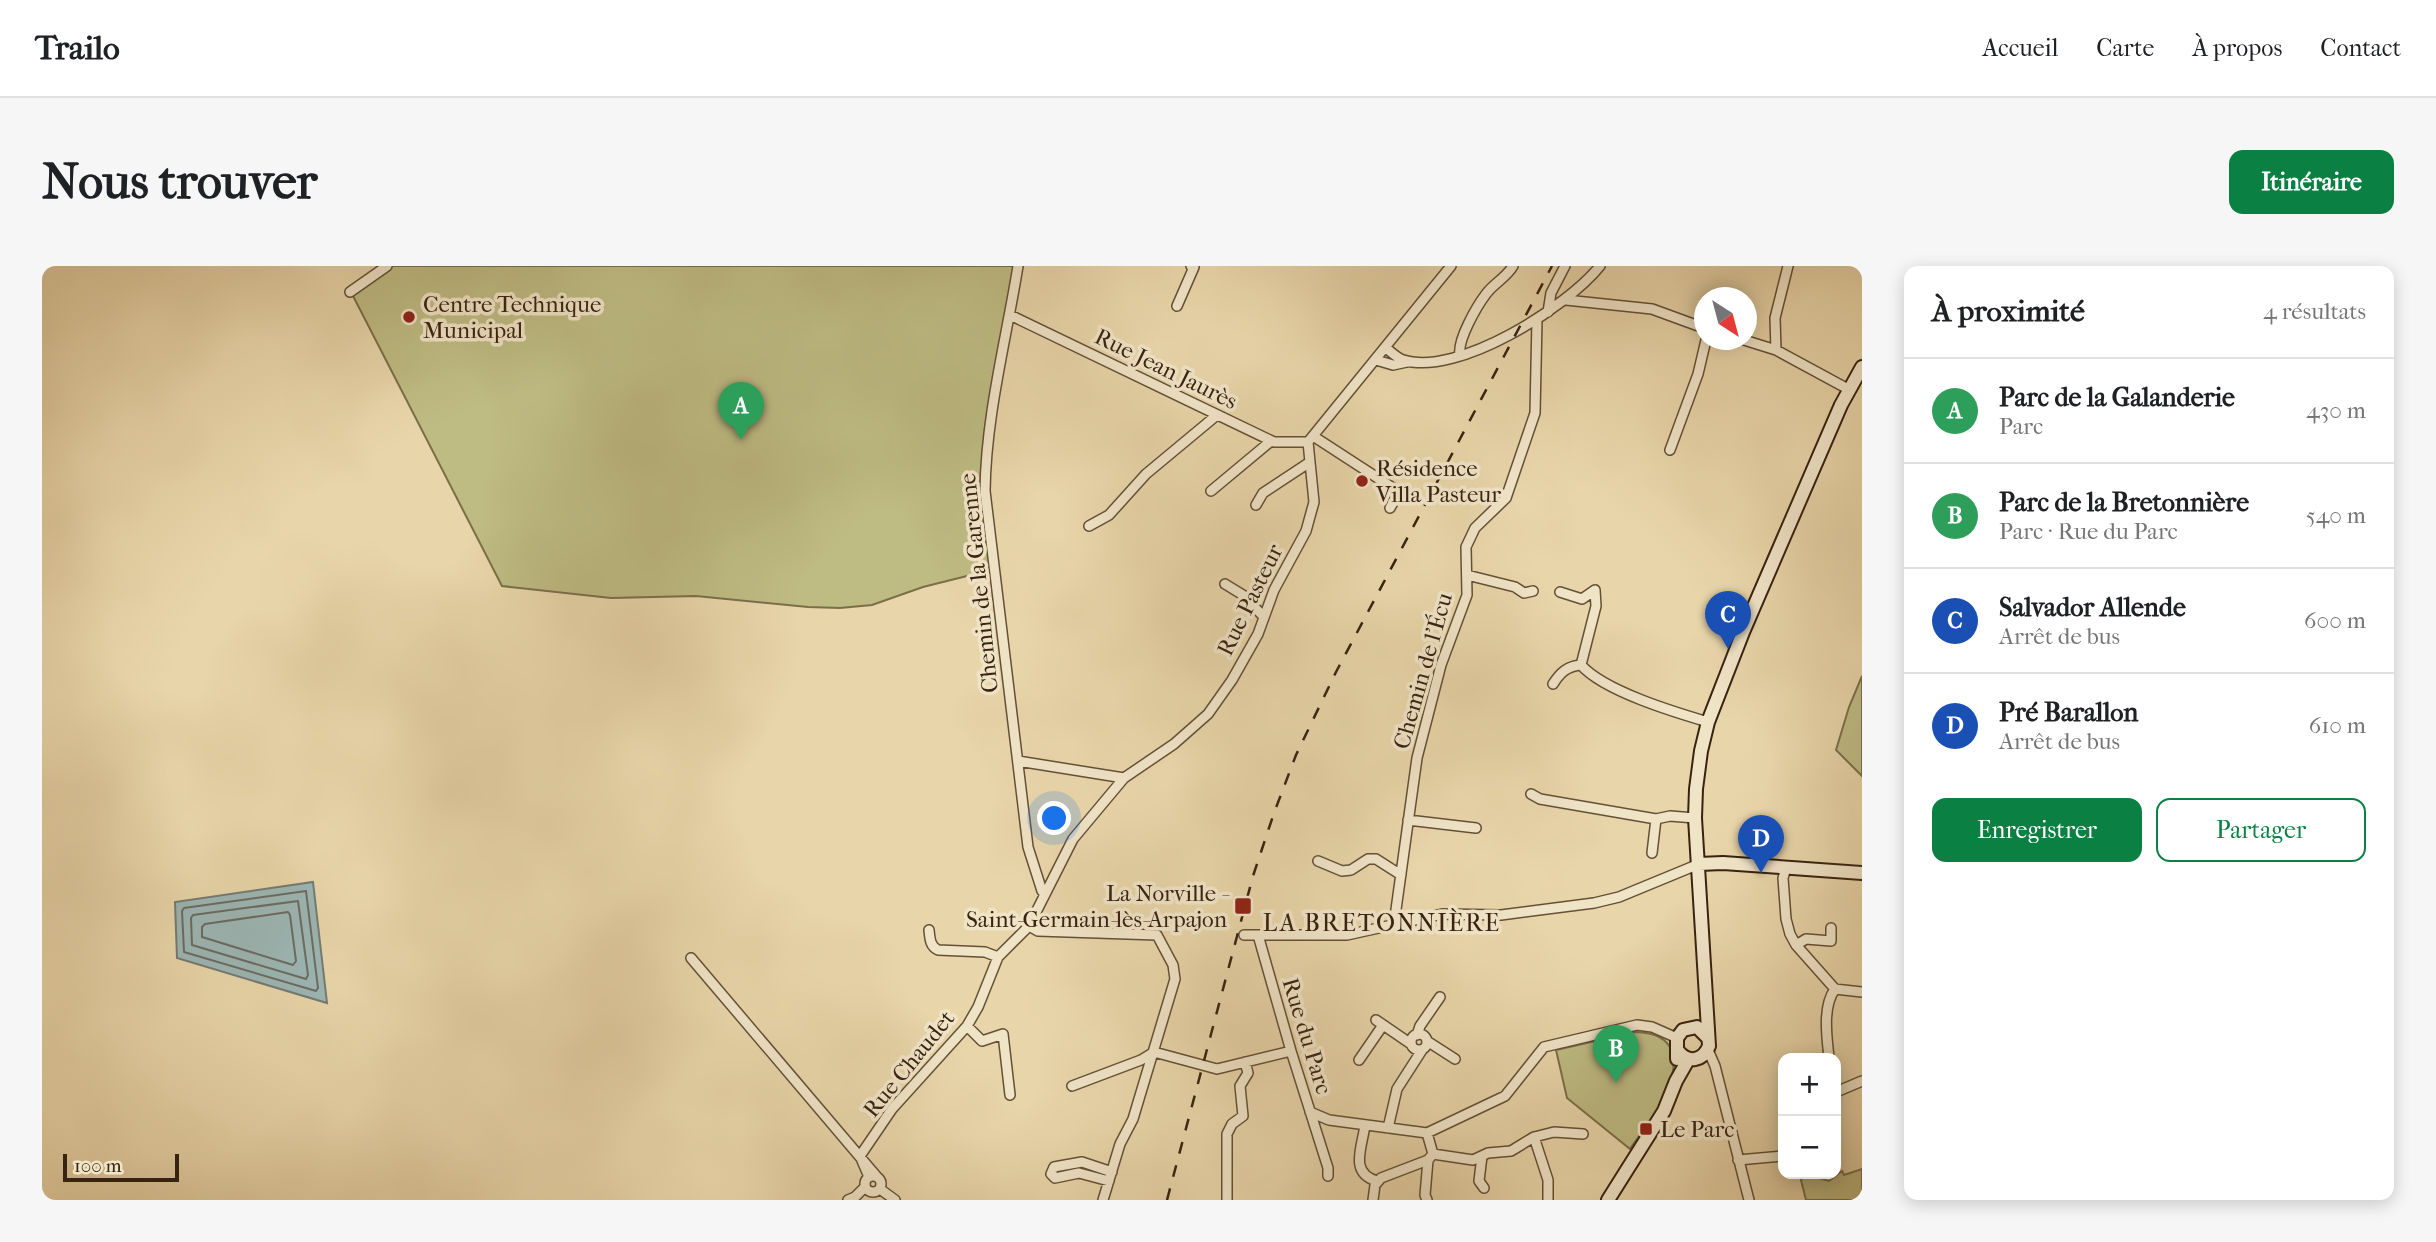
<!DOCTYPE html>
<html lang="fr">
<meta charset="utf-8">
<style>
:root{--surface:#fff;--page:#f6f6f6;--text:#202124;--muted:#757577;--line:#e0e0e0;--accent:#0b8043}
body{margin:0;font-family:"IM FELL French Canon",serif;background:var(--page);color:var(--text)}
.controls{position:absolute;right:21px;bottom:21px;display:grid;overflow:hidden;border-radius:14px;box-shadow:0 4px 18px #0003}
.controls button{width:63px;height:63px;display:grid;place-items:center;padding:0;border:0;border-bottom:2px solid var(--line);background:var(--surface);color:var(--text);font:35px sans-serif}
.compass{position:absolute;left:1652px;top:21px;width:63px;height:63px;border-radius:50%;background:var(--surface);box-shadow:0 4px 18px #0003;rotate:144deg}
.scale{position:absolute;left:21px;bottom:18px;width:116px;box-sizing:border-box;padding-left:7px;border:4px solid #382311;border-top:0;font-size:19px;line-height:24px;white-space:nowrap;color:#382311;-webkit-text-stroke:5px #f0e4c7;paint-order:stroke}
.you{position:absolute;left:1013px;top:553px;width:24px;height:24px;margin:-18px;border:5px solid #fff;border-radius:50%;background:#1a73e8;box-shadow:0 0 0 10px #1a73e833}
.badge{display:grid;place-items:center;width:46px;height:46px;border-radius:50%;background:var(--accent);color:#fff;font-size:23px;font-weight:700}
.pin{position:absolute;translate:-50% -58px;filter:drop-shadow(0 2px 4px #0008)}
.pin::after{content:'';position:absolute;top:37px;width:24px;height:21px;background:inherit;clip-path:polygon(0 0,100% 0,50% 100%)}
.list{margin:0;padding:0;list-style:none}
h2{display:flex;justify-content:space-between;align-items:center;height:91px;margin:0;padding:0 28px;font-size:30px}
h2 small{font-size:23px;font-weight:400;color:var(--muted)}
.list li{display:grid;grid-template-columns:46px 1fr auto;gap:21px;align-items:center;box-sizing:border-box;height:105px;padding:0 28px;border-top:2px solid var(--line)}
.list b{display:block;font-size:26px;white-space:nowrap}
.list p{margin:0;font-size:23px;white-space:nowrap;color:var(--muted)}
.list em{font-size:23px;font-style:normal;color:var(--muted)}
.actions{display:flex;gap:14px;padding:21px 28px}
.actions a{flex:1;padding:16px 0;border:2px solid var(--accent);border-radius:14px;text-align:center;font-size:24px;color:var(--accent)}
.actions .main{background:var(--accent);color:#fff}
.map{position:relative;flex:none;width:1820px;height:934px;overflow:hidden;border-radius:14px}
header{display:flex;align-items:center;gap:42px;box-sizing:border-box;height:98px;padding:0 35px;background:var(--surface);border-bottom:2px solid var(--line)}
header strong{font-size:33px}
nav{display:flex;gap:38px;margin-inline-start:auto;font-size:24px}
.intro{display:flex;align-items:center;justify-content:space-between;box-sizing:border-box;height:168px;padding:0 42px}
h1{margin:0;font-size:49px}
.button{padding:18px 32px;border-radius:14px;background:var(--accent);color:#fff;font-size:24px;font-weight:700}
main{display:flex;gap:42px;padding:0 42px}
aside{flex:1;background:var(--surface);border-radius:14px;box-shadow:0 4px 18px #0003}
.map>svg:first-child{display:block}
.green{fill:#bebb83;stroke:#7b6f4a;stroke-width:2}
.water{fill:#9cb6b4;stroke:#747b73;stroke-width:2}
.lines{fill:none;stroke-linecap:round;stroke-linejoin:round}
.shore{stroke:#6a6c62;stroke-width:2}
.street-casing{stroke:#645037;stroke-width:12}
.secondary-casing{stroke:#382311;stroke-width:16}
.street{stroke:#f0e4c7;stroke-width:9}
.secondary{stroke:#f0e4c7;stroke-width:12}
.rail{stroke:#382311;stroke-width:2.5;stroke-dasharray:12 12;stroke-linecap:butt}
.poi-dot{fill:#8f2418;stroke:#f0e4c7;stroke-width:2.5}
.labels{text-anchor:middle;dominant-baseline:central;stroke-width:7;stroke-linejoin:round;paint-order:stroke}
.poi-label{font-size:23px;fill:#382311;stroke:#f0e4c7;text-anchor:start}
.street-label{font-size:23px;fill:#382311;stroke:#f0e4c7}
.neighbourhood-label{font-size:24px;letter-spacing:2px;fill:#382311;stroke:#f0e4c7}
</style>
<header>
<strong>Trailo</strong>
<nav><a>Accueil</a><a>Carte</a><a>À propos</a><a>Contact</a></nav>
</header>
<div class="intro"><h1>Nous trouver</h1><a class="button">Itinéraire</a></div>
<main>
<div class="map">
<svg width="1820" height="934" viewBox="0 0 1820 934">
<rect width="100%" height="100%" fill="#e8d5a9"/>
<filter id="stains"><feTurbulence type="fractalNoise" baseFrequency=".00286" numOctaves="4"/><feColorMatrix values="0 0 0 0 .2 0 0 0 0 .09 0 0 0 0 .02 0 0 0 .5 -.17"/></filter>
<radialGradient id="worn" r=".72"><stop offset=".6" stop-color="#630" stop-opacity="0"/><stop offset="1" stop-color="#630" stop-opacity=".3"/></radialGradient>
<path class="green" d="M346 0H976L943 194 949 304 881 321 830 339 798 342 766 341 654 330 569 332 460 320 309 26Z
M1820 410V510L1794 484 1807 441Z
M1593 766C1638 767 1638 798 1622 832 1614 851 1599 866 1588 883L1525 832 1514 784Z
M1820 903V934H1764L1759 914 1763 908 1787 915 1800 905 1802 909Z"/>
<path class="water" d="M271 616 285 737 135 692 133 636Z"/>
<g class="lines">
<path class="shore" d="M264 625 276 722 274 725 142 686 140 645 142 642Z
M256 635 266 709 264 713 150 679 149 652 151 649Z
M246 646 248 649 254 695 251 699 160 671V661L163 658Z"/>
<g class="street-casing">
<path id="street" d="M976 0C964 75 944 149 943 225L986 581 1000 625 1003 627
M308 26 345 0
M1524 34 1610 43 1662 62
M1135 40 1152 1 1149 0
M1506 46 1509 27 1523 0
M968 49 1232 176H1266
M1702 74 1734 84 1806 123
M1344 82C1349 86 1355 92 1361 94 1416 111 1525 41 1558 0
M1734 84 1733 52 1746 0
M1418 89C1415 74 1435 40 1444 28 1452 17 1464 12 1471 0
M1334 94 1351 99 1365 96
M1271 170 1368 233
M1628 184 1656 108 1664 74
M1169 225 1229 175
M1214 239 1221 227 1268 196
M1348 242 1357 226
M1047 260 1067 249 1104 208 1175 149
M1425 309 1473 321 1482 327 1491 325
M1183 318 1201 329 1222 351
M1518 326 1540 333 1553 324 1554 340 1539 399
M1539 399C1562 425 1632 446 1666 456
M1511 418C1518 407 1525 400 1539 399
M976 495 1082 512
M1489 528 1498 533 1614 553 1628 550 1653 552
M1366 554 1434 562
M1610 587 1614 553
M1276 595 1300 605 1309 604 1326 593H1334L1359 609
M1744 602 1741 612 1744 653 1748 668 1754 679 1793 723 1820 726
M1352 658 1375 492 1399 399 1425 329 1424 281 1433 262 1464 232 1493 147 1495 54
M987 660 996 665 1115 669 1131 699 1133 713 1091 853 1078 878 1061 934
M887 664C888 673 888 680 896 684L943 686 956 691
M1202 669H1305L1400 648 1459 649 1552 637 1577 631 1657 598
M1216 669 1249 785 1286 902V910
M1754 679 1764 673 1789 675V662
M649 692 835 911
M1334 754 1369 778
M925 760 940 775 961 768 968 829
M1369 776a8 8 0 1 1 16 0a8 8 0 1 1-16 0Z
M1375 769 1378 760 1398 731
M1385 775 1413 793
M1666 784 1673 800 1707 934
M1112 786 1175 803 1249 785
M1787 792C1785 771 1780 741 1793 723
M1317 794 1341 759
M1030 820 1099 794 1112 786
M1794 826 1820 815
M1268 846 1287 854 1385 867 1463 830 1502 781 1595 759 1610 761 1635 772
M1323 859C1320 882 1307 907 1335 915
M1346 862 1355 823 1380 784
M1385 867 1391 888
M1492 871 1512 866 1541 868
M1440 890 1437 915 1442 922
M1696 894 1741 890
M823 918a8 8 0 1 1 16 0a8 8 0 1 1-16 0Z
M827 911 818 890 850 843 925 760 936 741 956 691 987 660 1031 573 1082 512 1132 478 1166 448 1190 414 1216 368 1232 324 1264 265 1272 236 1266 176 1409 0
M1067 915 1037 907 1013 912 1009 908 1012 901 1040 896 1070 906
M838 923 853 934
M806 934 813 931 823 921
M1185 934V868L1190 858 1201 850 1198 820 1206 807 1203 796
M1331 934 1333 919 1339 912 1386 894 1391 888 1431 894 1446 887 1469 885 1492 871 1506 914V934
M1385 934 1383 929 1386 894"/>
</g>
<g class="secondary-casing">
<path id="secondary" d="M1657 598 1681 597 1820 607
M1636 785C1646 798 1661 795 1667 780L1653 552 1654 523 1659 485 1666 456 1701 366 1799 139 1820 101
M1635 793V772L1641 764 1655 761 1666 772
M1566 934 1622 845 1634 815 1646 794"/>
</g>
<use href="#street" class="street"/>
<use href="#secondary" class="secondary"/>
<path class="rail" d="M1125 934 1211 610 1232 547 1254 489 1294 406 1510 0"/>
</g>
<g class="poi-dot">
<circle cx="367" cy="51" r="7"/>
<circle cx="1320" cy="215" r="7"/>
<rect x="1192" y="631" width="18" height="18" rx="3.5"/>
<rect x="1597" y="856" width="14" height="14" rx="3.5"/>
</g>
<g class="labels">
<g class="poi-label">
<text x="381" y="38">Centre Technique<tspan x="381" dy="26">Municipal</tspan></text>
<text x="1334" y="202">Résidence<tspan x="1334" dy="26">Villa Pasteur</tspan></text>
<text x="1185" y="627" text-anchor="end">La Norville -<tspan x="1185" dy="26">Saint-Germain-lès-Arpajon</tspan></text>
<text x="1618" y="863">Le Parc</text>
</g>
<g class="street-label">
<text transform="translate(1124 103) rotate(26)">Rue Jean Jaurès</text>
<text transform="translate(937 317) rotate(-96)">Chemin de la Garenne</text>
<text transform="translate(1208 334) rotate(-64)">Rue Pasteur</text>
<text transform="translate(1381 405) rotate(-74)">Chemin de l'Écu</text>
<text transform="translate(1265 770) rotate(73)">Rue du Parc</text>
<text transform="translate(867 798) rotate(-51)">Rue Chaudet</text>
</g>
<g class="neighbourhood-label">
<text x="1340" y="657">LA BRETONNIÈRE</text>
</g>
</g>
<rect width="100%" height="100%" filter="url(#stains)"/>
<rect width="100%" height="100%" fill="url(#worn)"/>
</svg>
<div class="controls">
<button>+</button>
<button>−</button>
</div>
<svg class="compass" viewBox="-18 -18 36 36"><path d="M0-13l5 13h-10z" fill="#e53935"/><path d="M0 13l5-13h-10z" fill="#757577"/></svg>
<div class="scale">100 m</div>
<div class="you"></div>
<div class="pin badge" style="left:699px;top:174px;background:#2e9e5b">A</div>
<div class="pin badge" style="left:1574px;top:817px;background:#2e9e5b">B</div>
<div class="pin badge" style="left:1686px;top:383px;background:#1a4fb4">C</div>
<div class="pin badge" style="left:1719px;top:607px;background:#1a4fb4">D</div>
</div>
<aside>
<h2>À proximité<small>4 résultats</small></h2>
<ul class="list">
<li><span class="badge" style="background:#2e9e5b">A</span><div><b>Parc de la Galanderie</b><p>Parc</p></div><em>430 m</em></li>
<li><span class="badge" style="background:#2e9e5b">B</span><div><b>Parc de la Bretonnière</b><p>Parc · Rue du Parc</p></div><em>540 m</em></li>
<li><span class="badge" style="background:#1a4fb4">C</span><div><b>Salvador Allende</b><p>Arrêt de bus</p></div><em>600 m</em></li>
<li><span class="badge" style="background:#1a4fb4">D</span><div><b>Pré Barallon</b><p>Arrêt de bus</p></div><em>610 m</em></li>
</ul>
<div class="actions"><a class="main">Enregistrer</a><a>Partager</a></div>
</aside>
</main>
